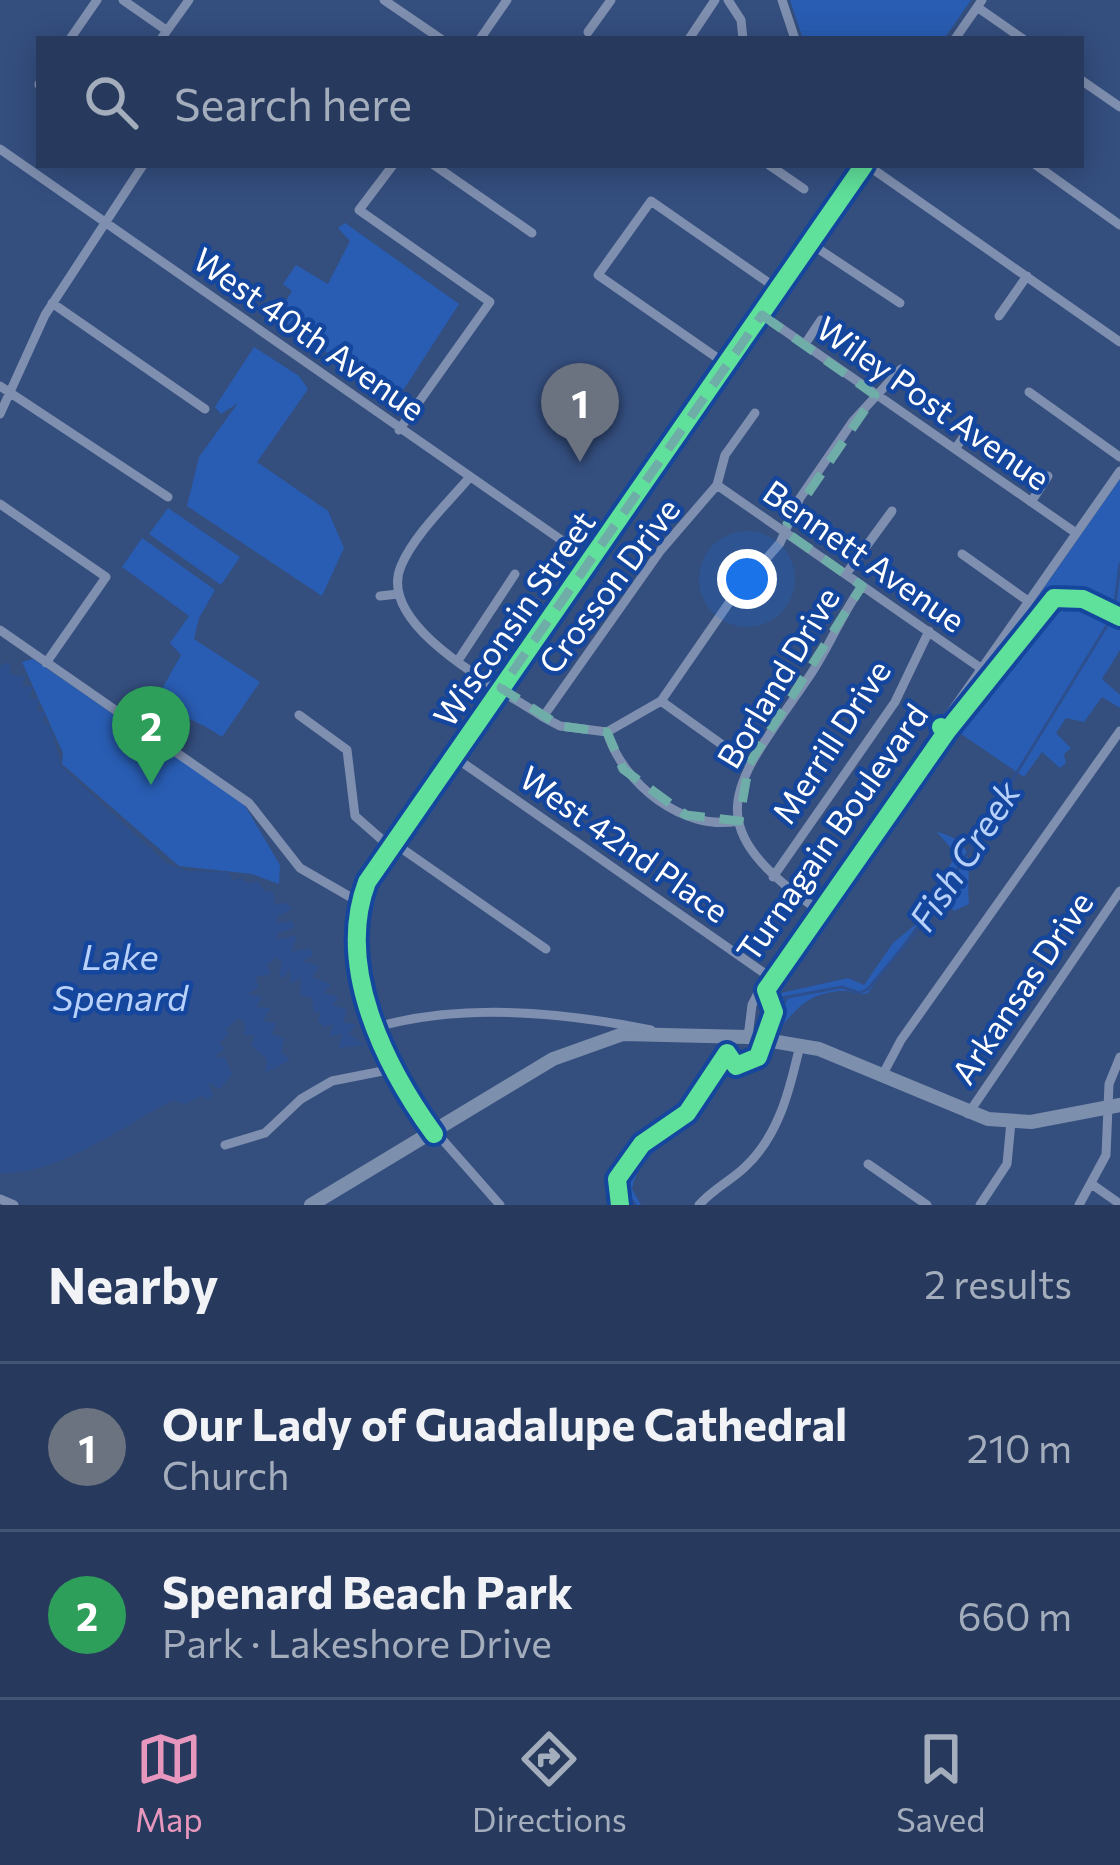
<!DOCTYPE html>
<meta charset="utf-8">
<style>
:root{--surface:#273a5e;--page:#334567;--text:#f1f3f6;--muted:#a4adbc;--line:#435473;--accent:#e797bd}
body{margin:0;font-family:Commissioner,sans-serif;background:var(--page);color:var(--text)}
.you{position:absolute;left:747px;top:579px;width:42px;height:42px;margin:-30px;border:9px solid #fff;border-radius:50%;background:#1a73e8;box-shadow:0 0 0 18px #1a73e833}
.badge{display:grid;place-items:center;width:78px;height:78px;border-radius:50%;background:var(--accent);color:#fff;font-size:39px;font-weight:700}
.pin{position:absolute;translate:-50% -99px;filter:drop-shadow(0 3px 6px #0008)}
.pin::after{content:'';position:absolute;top:63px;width:42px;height:36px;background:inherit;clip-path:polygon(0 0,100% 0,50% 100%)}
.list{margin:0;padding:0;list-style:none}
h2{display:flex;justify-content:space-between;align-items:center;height:156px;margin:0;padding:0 48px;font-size:51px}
h2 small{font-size:39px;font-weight:400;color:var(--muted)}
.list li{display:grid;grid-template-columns:78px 1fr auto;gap:36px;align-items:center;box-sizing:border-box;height:168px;padding:0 48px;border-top:3px solid var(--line)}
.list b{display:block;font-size:45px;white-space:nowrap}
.list p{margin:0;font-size:39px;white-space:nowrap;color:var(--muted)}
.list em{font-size:39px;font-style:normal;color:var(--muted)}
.icon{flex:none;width:66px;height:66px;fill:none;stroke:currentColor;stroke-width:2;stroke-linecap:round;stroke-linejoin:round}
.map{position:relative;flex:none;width:1120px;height:1205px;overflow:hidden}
.search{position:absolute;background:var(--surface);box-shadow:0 6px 30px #0003;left:36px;right:36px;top:36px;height:132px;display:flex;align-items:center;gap:30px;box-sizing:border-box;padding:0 42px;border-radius:0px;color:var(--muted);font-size:45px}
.sheet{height:492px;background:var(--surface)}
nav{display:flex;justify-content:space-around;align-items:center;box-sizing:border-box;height:168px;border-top:3px solid var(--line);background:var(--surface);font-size:33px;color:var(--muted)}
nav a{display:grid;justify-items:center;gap:6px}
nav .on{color:var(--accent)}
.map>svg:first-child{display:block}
.green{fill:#295db3}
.water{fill:#2d4f8e}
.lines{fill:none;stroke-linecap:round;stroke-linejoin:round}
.stream{stroke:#2d4f8e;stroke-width:3}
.minor{stroke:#7f8faf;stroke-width:9}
.major{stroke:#7c8fad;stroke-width:14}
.cycleway-casing{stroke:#14469d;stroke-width:26}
.cycleway{stroke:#60e19b;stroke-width:18}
.marked{fill:none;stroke:#6fada8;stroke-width:9;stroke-dasharray:24 15;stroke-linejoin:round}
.labels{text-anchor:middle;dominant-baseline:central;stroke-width:9;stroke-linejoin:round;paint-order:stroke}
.street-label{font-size:33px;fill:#fff;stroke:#14469d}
.water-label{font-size:36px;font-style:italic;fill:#b7d1fa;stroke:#14469d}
</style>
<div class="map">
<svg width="1120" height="1205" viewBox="0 0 1120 1205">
<rect width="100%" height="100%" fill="#344e7e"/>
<path class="green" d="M790 0H971L944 39H803Z
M345 223 459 304 402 392 390 397 276 316 292 291 283 284 296 265 328 284 350 241 338 228Z
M254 347 299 376 308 389 257 462 328 511 344 548 322 596 187 506 199 457 238 403 221 414 215 407Z
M1120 479V650L1102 679 1120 695V708L1102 697 1084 722 1066 718 1056 733 1071 748 1064 754 1066 763 1060 768 1042 752 1024 777 948 725Z
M168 508 240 557 221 585 149 534Z
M142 538 215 590 199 618 194 639 260 682 222 737C201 722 182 717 161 704L152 707 181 655 170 643 189 616 122 567Z
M33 659 244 804 280 865 279 884 252 874 179 866 62 764 63 753 22 662Z
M937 832C982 843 965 869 969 904L954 911 938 889 956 854Z
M921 920 868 993C855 997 851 989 839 991 806 995 801 1006 781 1026L772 995 848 978 864 985 893 943Z
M720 1056 729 1070C705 1117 643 1139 632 1189L641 1205H618L607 1188 630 1158 629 1146 689 1100Z"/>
<path class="water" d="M9 662 11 675 25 676 22 687 33 686 30 698 39 699 37 710 46 713 42 721 51 727 61 766 166 863 187 871 228 872 234 881 241 878 249 884 257 881 265 892 273 891 275 905 287 903 292 909 277 917V923L293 921 294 928 278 933 277 939 297 936 291 952 310 948 313 955 302 961 319 966 312 977 331 984 324 993 339 997 332 1005 347 1009 343 1022 357 1025 348 1033 364 1045 339 1048 342 1033 329 1037 334 1024 324 1027 318 1021 321 1011 314 1013 312 998 300 995 301 978 290 983V968L284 978 279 976 282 962 276 957 267 965 271 974 255 977 259 987 248 994 262 997 256 1007 271 1008 263 1021 276 1023 272 1034 284 1038 281 1052 290 1060 265 1073 267 1059 251 1045 255 1035H244L245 1023 239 1018 226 1029 229 1034 219 1043 225 1048 215 1057H225L232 1074 220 1089 208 1083 213 1095 208 1100 201 1096 185 1104 173 1100C123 1126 57 1176 0 1173V666Z"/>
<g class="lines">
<path class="stream" d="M1114 611 1120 564
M760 1002 842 987 859 993 868 989 929 916 1111 619
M774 1026 786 999
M635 1205 624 1189 628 1178 722 1079 735 1070 751 1069 763 1052"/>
<path class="minor" d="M123 0 166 30
M384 0 441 39
M728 0 741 20 743 39
M782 0 795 39
M977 7 1023 39
M588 32 611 0
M70 39 97 0
M161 39 189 0
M480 39 507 0
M689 39 715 0
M955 39 982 0
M1081 80 1120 107
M39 84V85
M0 149 590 560
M393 165 359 210 490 302 399 430
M434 165 532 233
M769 165 804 189
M867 165 1120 342
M1036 165 1120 225
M811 244 900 303
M52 303 205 409
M762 315 1076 533
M999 316 1027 276
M805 344 821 320
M726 364 598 275 651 201 779 290
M0 386 168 497
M1029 392 1120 457
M0 414 45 315 143 165
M955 449 972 425
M469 478C447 504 414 535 401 566 375 627 502 689 543 717L560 726 607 732 661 701 733 597 780 543 800 498 853 421 901 369
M717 485 982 669
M1031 502 1048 476
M0 504 106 577 46 663
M962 554 1028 601
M846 574 892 511
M380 596 398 594
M0 630 249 803 300 868 359 902
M459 659 515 574
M661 701 749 764
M299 715 347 750 355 816 388 845
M543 717 661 550 717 485 725 455 755 413
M607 732C623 784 683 832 739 821
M453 756 767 975
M391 841 546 949
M773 877 895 702 929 631
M814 907C692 821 736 784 806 681 828 651 840 616 862 586
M377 1027C464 1002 563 1012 651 1030
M748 1037 752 1005 767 975 1120 471
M883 1074 901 1040 1120 731
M968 1114 1120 891
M225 1145 265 1133 301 1099 332 1081 393 1069
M868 1164 927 1205
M1093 1185 1120 1204
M0 1199 14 1205
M500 1205 419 1113 393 1069 366 996 358 966 357 918 367 882 391 841 864 165
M699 1205C712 1190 730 1181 744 1168 779 1136 790 1089 800 1045
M980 1205 1007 1164 1011 1122
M1079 1205 1106 1155 1109 1084 1120 1057"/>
<path class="major" d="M311 1205 553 1059 623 1034 748 1037 819 1049 988 1119 1031 1122 1120 1105"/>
<g class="cycleway-casing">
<path id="cycleway" d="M941 727 947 731 1054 598 1083 599 1120 617
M434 1134C384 1065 335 966 367 882L864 165
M620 1205 617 1179 642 1144 687 1113 727 1053 736 1066 758 1057 774 1012 766 990 947 731"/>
</g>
<use href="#cycleway" class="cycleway"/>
</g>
<path class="marked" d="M762 315 875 395 783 530 862 586 749 764 739 821 686 815 623 769 607 732 560 726 501 688Z"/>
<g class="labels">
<g class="street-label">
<text transform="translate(310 333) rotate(35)">West 40th Avenue</text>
<text transform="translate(934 402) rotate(35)">Wiley Post Avenue</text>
<text transform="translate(865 555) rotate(35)">Bennett Avenue</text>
<text transform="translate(608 585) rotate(-53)">Crosson Drive</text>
<text transform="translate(513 618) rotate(-55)">Wisconsin Street</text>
<text transform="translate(777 677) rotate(-59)">Borland Drive</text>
<text transform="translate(830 741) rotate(-57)">Merrill Drive</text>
<text transform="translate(831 832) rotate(-55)">Turnagain Boulevard</text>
<text transform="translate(625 843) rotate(35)">West 42nd Place</text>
<text transform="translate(1021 987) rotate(-56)">Arkansas Drive</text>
</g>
<g class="water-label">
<text transform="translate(963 855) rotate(-57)">Fish Creek</text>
<text x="120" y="955">Lake<tspan x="120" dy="41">Spenard</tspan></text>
</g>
</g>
</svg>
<div class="you"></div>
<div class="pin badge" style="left:580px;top:462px;background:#6b7280">1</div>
<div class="pin badge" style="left:151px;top:785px;background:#2e9e5b">2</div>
<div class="search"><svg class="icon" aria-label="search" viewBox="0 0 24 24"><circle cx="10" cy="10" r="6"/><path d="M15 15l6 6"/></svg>Search here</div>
</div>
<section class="sheet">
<h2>Nearby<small>2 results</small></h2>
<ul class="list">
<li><span class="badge" style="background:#6b7280">1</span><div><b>Our Lady of Guadalupe Cathedral</b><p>Church</p></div><em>210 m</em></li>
<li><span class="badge" style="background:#2e9e5b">2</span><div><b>Spenard Beach Park</b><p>Park · Lakeshore Drive</p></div><em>660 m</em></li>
</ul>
</section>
<nav>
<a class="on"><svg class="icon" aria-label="map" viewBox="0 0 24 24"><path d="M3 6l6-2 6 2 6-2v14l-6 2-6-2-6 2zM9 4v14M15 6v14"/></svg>Map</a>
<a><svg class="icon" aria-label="directions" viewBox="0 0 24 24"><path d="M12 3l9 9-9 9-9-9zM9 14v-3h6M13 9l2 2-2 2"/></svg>Directions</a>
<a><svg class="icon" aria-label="saved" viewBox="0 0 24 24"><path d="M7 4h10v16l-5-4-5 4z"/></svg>Saved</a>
</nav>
